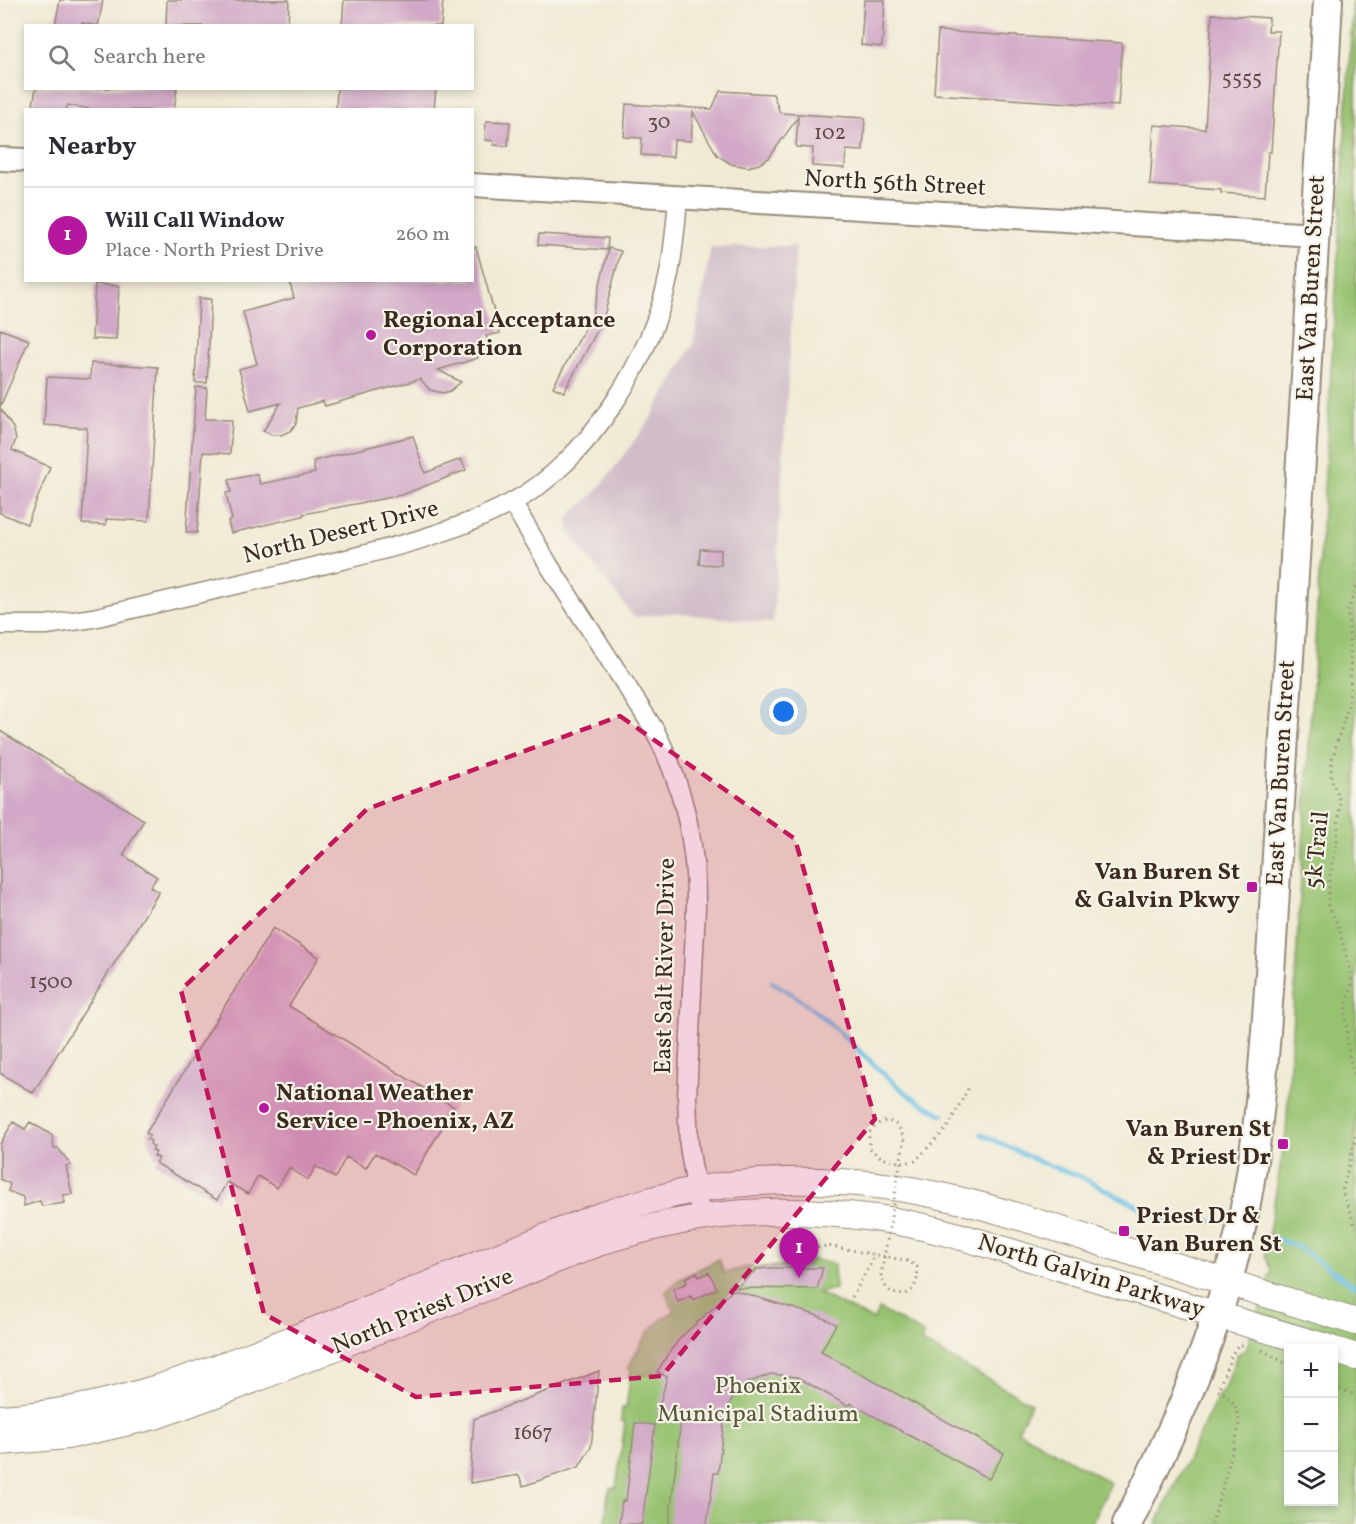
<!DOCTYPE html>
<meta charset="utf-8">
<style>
:root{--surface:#fff;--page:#f2f2f3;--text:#2b2b33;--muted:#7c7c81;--line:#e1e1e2;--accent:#b5179e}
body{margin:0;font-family:Vollkorn,serif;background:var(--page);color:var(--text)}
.controls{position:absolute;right:18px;bottom:18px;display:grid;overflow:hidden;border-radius:0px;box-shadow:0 3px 9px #0003}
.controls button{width:54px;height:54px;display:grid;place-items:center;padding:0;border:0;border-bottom:2px solid var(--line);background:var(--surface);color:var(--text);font:30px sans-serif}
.you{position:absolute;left:784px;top:712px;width:21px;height:21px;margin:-15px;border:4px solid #fff;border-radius:50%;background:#1a73e8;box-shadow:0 0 0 9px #1a73e833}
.badge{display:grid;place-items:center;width:39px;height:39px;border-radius:50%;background:var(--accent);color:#fff;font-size:20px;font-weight:700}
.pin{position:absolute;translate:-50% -50px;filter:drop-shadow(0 2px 3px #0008)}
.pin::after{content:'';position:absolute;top:32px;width:21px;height:18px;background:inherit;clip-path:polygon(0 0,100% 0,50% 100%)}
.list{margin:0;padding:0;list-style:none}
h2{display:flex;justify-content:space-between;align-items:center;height:78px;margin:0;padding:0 24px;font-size:26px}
h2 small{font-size:20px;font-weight:400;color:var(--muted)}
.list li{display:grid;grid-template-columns:39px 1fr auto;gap:18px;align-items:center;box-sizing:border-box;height:96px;padding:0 24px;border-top:2px solid var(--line)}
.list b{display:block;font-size:22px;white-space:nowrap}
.list p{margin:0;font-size:20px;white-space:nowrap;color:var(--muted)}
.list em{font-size:20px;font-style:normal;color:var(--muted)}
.icon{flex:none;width:33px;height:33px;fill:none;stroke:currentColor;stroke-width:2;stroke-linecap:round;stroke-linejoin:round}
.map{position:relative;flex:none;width:1356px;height:1524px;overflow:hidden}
.search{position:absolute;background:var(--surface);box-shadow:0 3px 9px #0003;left:24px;top:24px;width:450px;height:66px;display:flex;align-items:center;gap:15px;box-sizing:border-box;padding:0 21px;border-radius:0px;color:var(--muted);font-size:22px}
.panel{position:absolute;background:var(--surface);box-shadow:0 3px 9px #0003;left:24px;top:108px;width:450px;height:174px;border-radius:0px}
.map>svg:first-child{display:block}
.industrial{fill:#d1bdc9}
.green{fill:#97c371;stroke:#697648;stroke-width:1.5;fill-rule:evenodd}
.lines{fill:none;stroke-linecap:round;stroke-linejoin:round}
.stream{stroke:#69bfe6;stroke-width:4.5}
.building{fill:#d1a8c7}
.minor-casing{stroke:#968a7a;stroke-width:21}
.tertiary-casing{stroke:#968a7a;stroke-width:26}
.secondary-casing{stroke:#968a7a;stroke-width:28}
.primary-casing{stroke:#968a7a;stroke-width:32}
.path{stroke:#968a7a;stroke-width:3;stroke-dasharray:1.5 4.5;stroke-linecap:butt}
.minor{stroke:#fff;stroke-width:18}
.tertiary{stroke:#fff;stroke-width:22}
.secondary{stroke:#fff;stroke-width:26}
.primary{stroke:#fff;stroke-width:28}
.path-bridge{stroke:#968a7a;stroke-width:3;stroke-dasharray:1.5 4.5;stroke-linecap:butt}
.marked{fill:#c2185b;fill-opacity:0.2;stroke:#c2185b;stroke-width:4.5;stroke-dasharray:12 8;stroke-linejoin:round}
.poi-dot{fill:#b5179e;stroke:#f7f3e8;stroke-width:2}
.labels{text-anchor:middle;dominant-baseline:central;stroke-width:4.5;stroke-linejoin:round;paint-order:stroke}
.number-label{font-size:21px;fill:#604a48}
.street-label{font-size:24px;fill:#3b2a1e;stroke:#f7f3e8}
.poi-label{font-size:24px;font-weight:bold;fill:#3b2a1e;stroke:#f7f3e8;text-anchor:start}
.park-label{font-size:24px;fill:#575837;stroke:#f7f3e8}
</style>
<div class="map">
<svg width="1356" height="1524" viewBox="0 0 1356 1524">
<rect width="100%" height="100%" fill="#f7f3e8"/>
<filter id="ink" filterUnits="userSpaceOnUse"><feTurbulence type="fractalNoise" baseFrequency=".0167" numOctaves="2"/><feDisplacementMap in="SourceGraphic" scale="12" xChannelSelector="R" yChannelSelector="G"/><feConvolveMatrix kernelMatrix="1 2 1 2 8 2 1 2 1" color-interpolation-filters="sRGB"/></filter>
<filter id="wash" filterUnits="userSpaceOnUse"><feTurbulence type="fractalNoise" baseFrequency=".008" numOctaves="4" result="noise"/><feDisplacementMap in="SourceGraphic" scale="24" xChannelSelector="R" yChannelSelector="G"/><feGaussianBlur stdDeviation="1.35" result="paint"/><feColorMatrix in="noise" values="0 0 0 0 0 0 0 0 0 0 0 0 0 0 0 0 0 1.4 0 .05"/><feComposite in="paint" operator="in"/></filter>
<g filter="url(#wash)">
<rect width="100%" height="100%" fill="#f1ebd5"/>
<path class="industrial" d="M796 246 773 623 673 613 634 617 568 532 569 516 597 491 649 421 693 345 711 247Z"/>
<path class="green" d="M1353 0H1356V1524H1156L1217 1398 1226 1386 1237 1354 1246 1350 1271 1271 1265 1255 1286 1133ZM1288 1348H1334V1502H1288Z
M719 1259 724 1273 748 1267 807 1266 811 1259 834 1264 835 1289 818 1293 873 1320 879 1309 924 1334 921 1342 1031 1403 1018 1431 1111 1483 1091 1524H606L607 1499 610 1488H616L625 1422 621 1421 622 1408H626L631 1371 628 1369C640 1344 649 1324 674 1312L666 1292 678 1280Z"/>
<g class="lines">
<path class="stream" d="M772 982C823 1009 860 1056 904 1091 915 1101 930 1107 943 1115
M981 1134 1042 1163 1079 1176 1167 1221H1211
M1271 1237 1298 1247 1356 1287"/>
</g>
<g id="blocks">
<path class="building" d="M60 0H103L98 26 82 23V26H55Z
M167 0H289L288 26H166Z
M344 0H443L441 26H342Z
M864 0H885L882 47 861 45Z
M1212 14 1269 18 1268 31H1279L1271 152H1268L1265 196 1221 193V190L1150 185 1154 125 1205 129Z
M938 31 1122 43 1118 106 934 94Z
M36 88H177L174 110H96L68 105 66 110H57L33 105Z
M337 88H436L434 110H336Z
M720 91 773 94 780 113 865 118 863 151 846 150 845 168 812 166 813 148 796 147 798 117 769 158 759 164 748 167 731 164 717 155 693 112 691 141 674 140 673 157 641 155 642 138 624 137 626 104 712 109Z
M486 121 510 122 508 146 494 145V141L485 140Z
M539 234 608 238 607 250 538 245Z
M476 247 500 333 486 336 489 344 475 348 478 358 438 370 461 382 450 391 443 393 430 390 420 379 325 406 323 401 298 408 296 424 290 431 281 435H272L263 431 281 403 250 411 239 369 257 364 243 312 294 298 289 280H472V248Z
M609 248 621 251 603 320 564 392 553 387 592 316Z
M95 284 119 286 116 340 92 339Z
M199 298 211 299 207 383H195Z
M0 329 29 340 0 407Z
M91 363 158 367 149 521 106 519V525L82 524 87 428 44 425 47 377 90 379Z
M196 387 207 388 205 419 232 420 230 454 203 452 197 533 186 532Z
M0 408 13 428 16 439 12 450 50 467 27 524 0 513Z
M413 436 425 473 461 459 466 470 402 495 303 514V516L231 533 228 521 232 520 226 493 231 492 229 480 257 474 260 484 315 473 313 462 317 460Z
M700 549 721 550V565L699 564Z
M0 731 144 820 123 855 157 877 150 887 159 892 33 1093 0 1073Z
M273 928 319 957 289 1006 454 1107 414 1175 375 1153 366 1168 346 1157 335 1178 316 1166 308 1180 289 1168 277 1188 258 1176 248 1194 227 1182 217 1200 156 1163 159 1158 154 1156 156 1152 152 1150 154 1147 150 1144 151 1141 147 1139 150 1135 146 1133Z
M13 1122 25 1129 30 1122 52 1135 54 1148H58L71 1165 66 1166 72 1194 63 1195 65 1203 42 1206 40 1201 24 1206 23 1197 8 1191 10 1184 0 1179V1144Z
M773 1268H823L817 1289 736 1288 757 1269Z
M697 1272 699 1277 709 1272 717 1289 693 1300 691 1296 678 1302 673 1289 687 1283 685 1278Z
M733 1290 819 1316 836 1324 821 1352 1004 1453 989 1479 850 1403 848 1406 797 1377 771 1374 747 1383 737 1391 730 1402 724 1421 718 1473H714L707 1524H669L681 1418 657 1415 667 1377 657 1372 668 1354 681 1337Z
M599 1371 591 1447 579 1467 523 1486 519 1475 470 1483 474 1419Z
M635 1423 655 1425 642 1524H619L622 1501H626Z"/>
</g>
</g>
<g filter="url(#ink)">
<use href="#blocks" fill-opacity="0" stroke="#968a7a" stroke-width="1.5"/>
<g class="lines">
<g class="minor-casing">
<path id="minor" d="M512 502 550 567 654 729C684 786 697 844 696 908L687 1097 689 1146 701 1218
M0 625H46L93 618C163 602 234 585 305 569 375 552 446 537 511 503 588 463 653 357 669 274 674 249 676 223 678 198"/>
</g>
<g class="tertiary-casing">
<path id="tertiary" d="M0 159 26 160
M472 185 1316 235"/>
</g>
<g class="secondary-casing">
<path id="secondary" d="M1334 1350 1356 1357
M0 1418C112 1412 210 1371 313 1331 406 1294 498 1256 591 1219 625 1208 660 1196 695 1190 742 1181 793 1179 840 1182 931 1186 1019 1216 1105 1244 1188 1270 1272 1296 1356 1322
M0 1442 67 1436 155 1416 240 1385 606 1240C626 1234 647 1228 667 1224 734 1209 808 1209 875 1218 942 1227 1008 1252 1072 1271 1158 1297 1243 1323 1329 1348"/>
</g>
<g class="primary-casing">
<path id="primary" d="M1127 1524C1169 1440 1208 1356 1232 1265 1255 1180 1262 1090 1268 1003 1275 904 1279 806 1286 707 1301 472 1316 236 1328 0"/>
</g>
<path class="path" d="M1356 587 1348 611 1351 671 1349 703 1332 759 1331 778 1340 802 1337 841 1329 880 1328 905 1339 928 1350 970 1352 986 1345 1011 1349 1057 1356 1080
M1356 1136 1342 1192 1356 1228
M904 1141C900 1118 882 1115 869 1133V1147C880 1161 899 1164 915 1161L947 1128 969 1087
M806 1250 826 1246 835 1247 908 1261 917 1267C922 1301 887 1303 881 1276
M852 1297 870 1265 874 1254
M1262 1350 1288 1365
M1334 1387 1356 1395
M1212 1524 1239 1427C1240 1410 1232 1398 1218 1390L1232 1354 1238 1345H1245"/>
<use href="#minor" class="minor"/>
<use href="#tertiary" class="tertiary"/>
<use href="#secondary" class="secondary"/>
<use href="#primary" class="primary"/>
<path class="path-bridge" d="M881 1276 904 1141"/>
</g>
</g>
<path class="marked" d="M620 716 795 839 875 1119 662 1376 416 1397 264 1314 181 990 367 809Z"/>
<g class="poi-dot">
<circle cx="371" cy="335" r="6"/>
<rect x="1246" y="881" width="12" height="12" rx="3"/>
<circle cx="264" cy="1108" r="6"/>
<rect x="1277" y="1138" width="12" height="12" rx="3"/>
<rect x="1118" y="1225" width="12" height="12" rx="3"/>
</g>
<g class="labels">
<g class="number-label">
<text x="1242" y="78">5555</text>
<text x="659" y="122">30</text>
<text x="830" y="133">102</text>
<text x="51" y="982">1500</text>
<text x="533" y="1433">1667</text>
</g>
<g class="street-label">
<text transform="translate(895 184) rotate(3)">North 56th Street</text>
<text transform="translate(1312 288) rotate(-87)">East Van Buren Street</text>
<text transform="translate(341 533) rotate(-14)">North Desert Drive</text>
<text transform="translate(1282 773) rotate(-87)">East Van Buren Street</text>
<text transform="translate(1318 850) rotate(-84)">5k Trail</text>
<text transform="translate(666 966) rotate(-89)">East Salt River Drive</text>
<text transform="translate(1091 1277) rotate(17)">North Galvin Parkway</text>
<text transform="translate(423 1312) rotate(-22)">North Priest Drive</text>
</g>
<g class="poi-label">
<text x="383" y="321">Regional Acceptance<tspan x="383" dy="28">Corporation</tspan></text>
<text x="1240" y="873" text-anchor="end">Van Buren St<tspan x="1240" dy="28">&amp; Galvin Pkwy</tspan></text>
<text x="276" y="1094">National Weather<tspan x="276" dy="28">Service - Phoenix, AZ</tspan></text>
<text x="1271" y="1130" text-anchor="end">Van Buren St<tspan x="1271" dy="28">&amp; Priest Dr</tspan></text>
<text x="1136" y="1217">Priest Dr &amp;<tspan x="1136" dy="28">Van Buren St</tspan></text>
</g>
<g class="park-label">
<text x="758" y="1387">Phoenix<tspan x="758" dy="28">Municipal Stadium</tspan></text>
</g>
</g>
</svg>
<div class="controls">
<button>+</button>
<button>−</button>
<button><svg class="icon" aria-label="layers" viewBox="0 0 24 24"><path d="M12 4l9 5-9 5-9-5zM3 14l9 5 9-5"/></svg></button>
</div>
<div class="you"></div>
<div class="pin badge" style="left:799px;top:1278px">1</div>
<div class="search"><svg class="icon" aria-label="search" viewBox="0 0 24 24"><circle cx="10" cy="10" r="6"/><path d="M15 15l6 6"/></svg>Search here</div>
<section class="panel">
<h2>Nearby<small></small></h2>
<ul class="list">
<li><span class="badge">1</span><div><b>Will Call Window</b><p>Place · North Priest Drive</p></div><em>260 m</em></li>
</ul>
</section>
</div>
